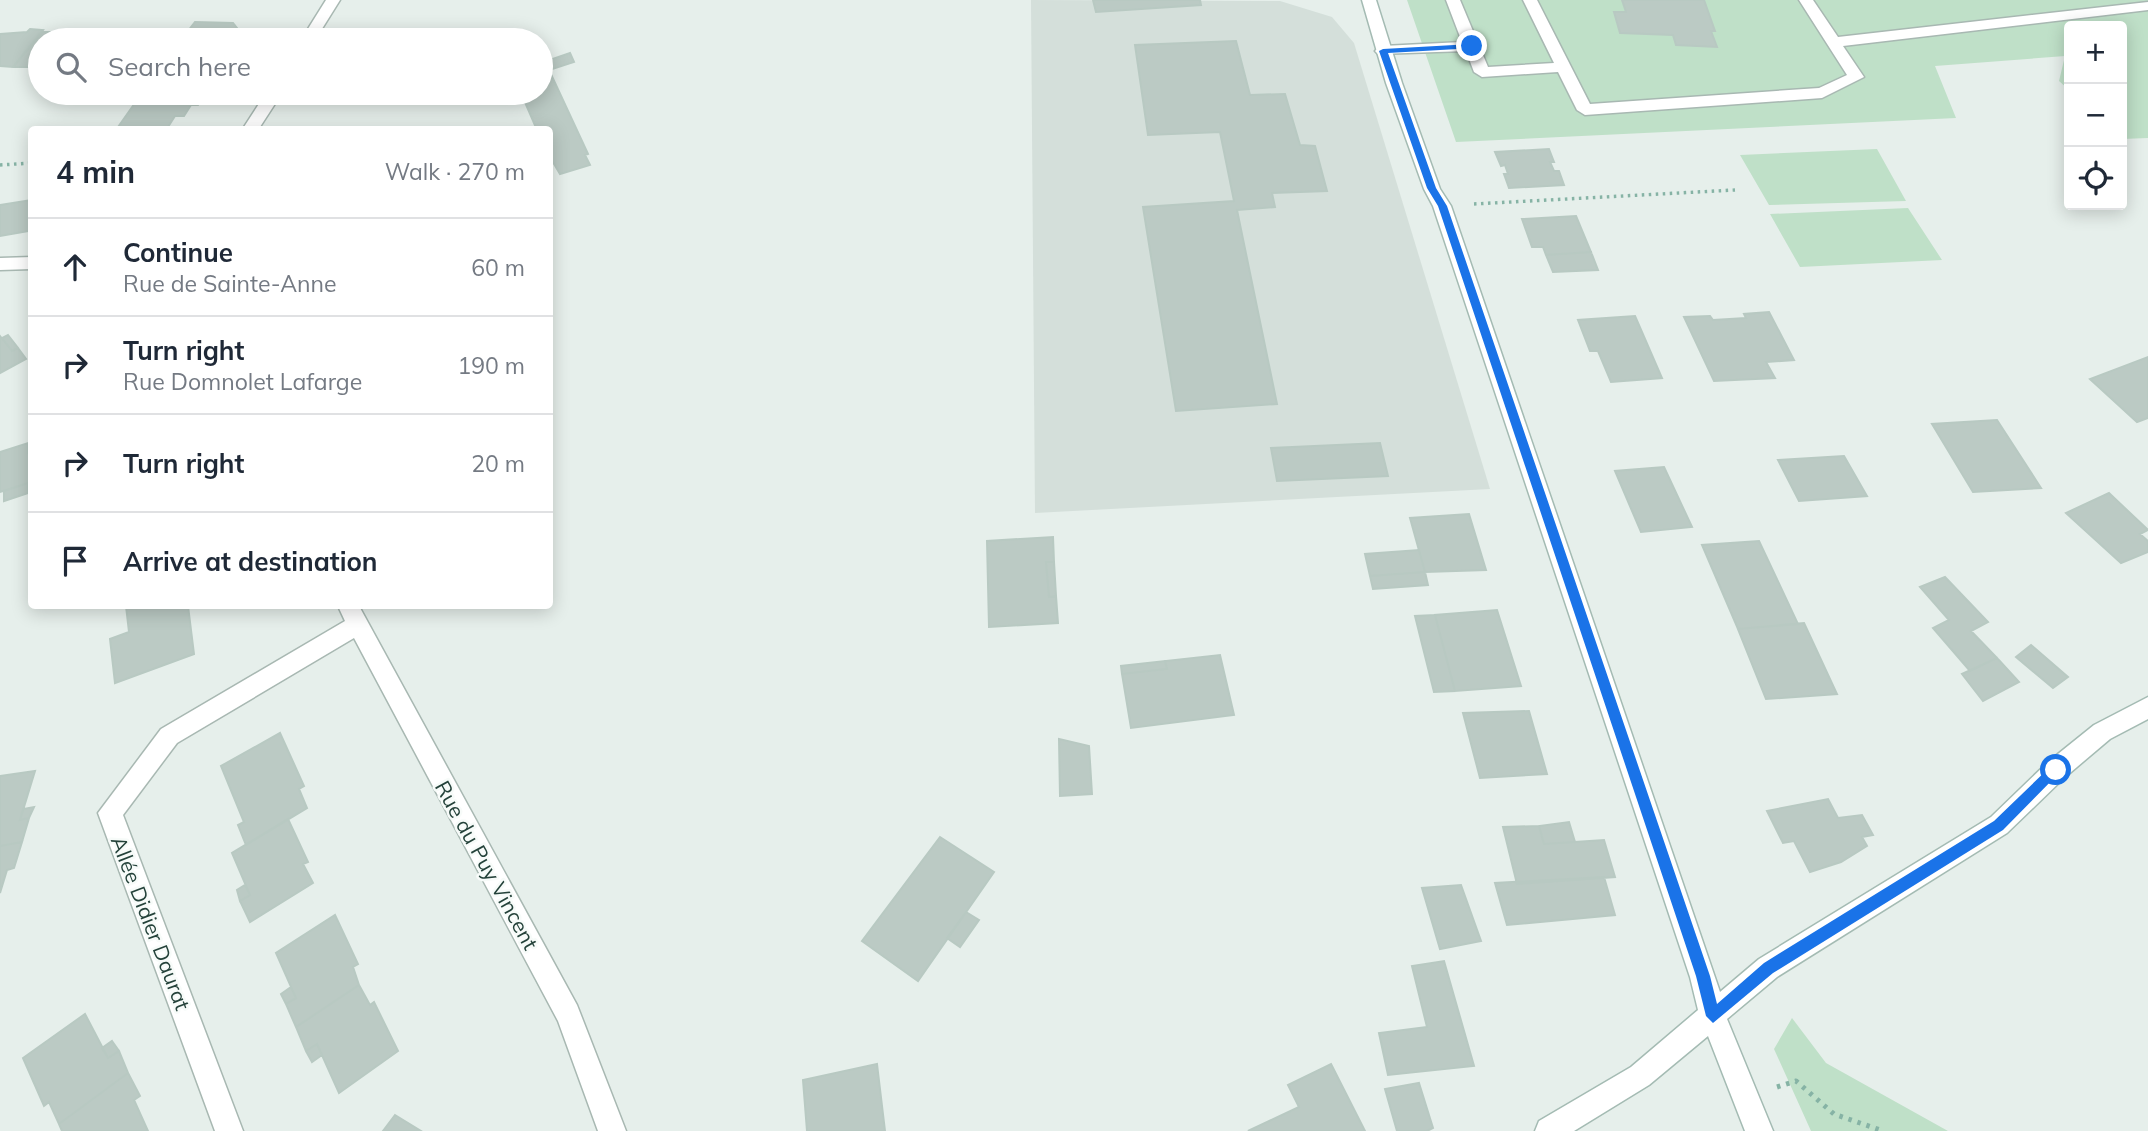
<!DOCTYPE html>
<meta charset="utf-8">
<style>
:root{--surface:#fff;--page:#f2f2f3;--text:#1f2937;--muted:#747a83;--line:#e0e1e3}
body{margin:0;font-family:Mulish,sans-serif;background:var(--page);color:var(--text)}
.controls{position:absolute;right:21px;top:21px;display:grid;overflow:hidden;border-radius:7px;box-shadow:0 4px 18px #0003}
.controls button{width:63px;height:63px;display:grid;place-items:center;padding:0;border:0;border-bottom:2px solid var(--line);background:var(--surface);color:var(--text);font:35px sans-serif}
.stop{position:absolute;width:21px;height:21px;margin:-16px;border:5px solid #1a73e8;border-radius:50%;background:#fff}
.stop.end{background:#1a73e8;border-color:#fff;box-shadow:0 2px 7px #0008}
.list{margin:0;padding:0;list-style:none}
h2{display:flex;justify-content:space-between;align-items:center;height:91px;margin:0;padding:0 28px;font-size:30px}
h2 small{font-size:23px;font-weight:400;color:var(--muted)}
.list li{display:grid;grid-template-columns:46px 1fr auto;gap:21px;align-items:center;box-sizing:border-box;height:98px;padding:0 28px;border-top:2px solid var(--line)}
.list b{display:block;font-size:26px;white-space:nowrap}
.list p{margin:0;font-size:23px;white-space:nowrap;color:var(--muted)}
.list em{font-size:23px;font-style:normal;color:var(--muted)}
.icon{flex:none;width:38px;height:38px;fill:none;stroke:currentColor;stroke-width:2;stroke-linecap:round;stroke-linejoin:round}
.map{position:relative;flex:none;width:2148px;height:1131px;overflow:hidden}
.search{position:absolute;background:var(--surface);box-shadow:0 4px 18px #0003;left:28px;top:28px;width:525px;height:77px;display:flex;align-items:center;gap:18px;box-sizing:border-box;padding:0 24px;border-radius:38px;color:var(--muted);font-size:26px}
.panel{position:absolute;background:var(--surface);box-shadow:0 4px 18px #0003;left:28px;top:126px;width:525px;height:483px;border-radius:7px}
.map>svg:first-child{display:block}
.built{fill:#d4dfda}
.green{fill:#bfe0c8}
.building{fill:#bbcac4;stroke:#b8c9c2;stroke-width:2}
.lines{fill:none;stroke-linecap:round;stroke-linejoin:round}
.lane-casing{stroke:#a8b8b2;stroke-width:3}
.street-casing{stroke:#a8b8b2;stroke-width:3}
.secondary-casing{stroke:#a4bbb3;stroke-width:3}
.path-far1{stroke:#86b3a5;stroke-width:3.5;stroke-dasharray:2.5 4.5;stroke-linecap:butt}
.path{stroke:#86b3a5;stroke-width:5;stroke-dasharray:3.5 6;stroke-linecap:butt}
.lane{fill:#fff;fill-rule:evenodd}
.street{fill:#fff;fill-rule:evenodd}
.secondary{fill:#fff;fill-rule:evenodd}
.route{fill:#1a73e8}
.labels{text-anchor:middle;dominant-baseline:central;stroke-width:5;stroke-linejoin:round;paint-order:stroke}
.street-label{font-size:21px;fill:#24423a;stroke:#f7fbf9}
</style>
<div class="map">
<svg width="2148" height="1131" viewBox="0 0 2148 1131">
<rect width="100%" height="100%" fill="#e6efeb"/>
<path class="built" d="M1031 0 1280 1 1332 17 1354 43 1490 489 1035 513Z"/>
<path class="green" d="M1407 0H2148V138L2122 139V26H2069V90L2059 81 2065 56 1935 66 1956 118 1456 142Z
M1877 149 1906 201 1769 205 1740 155Z
M1908 208 1942 260 1800 267 1770 214Z
M1792 1018 1826 1063 1948 1131H1811L1774 1049Z"/>
<path class="building" d="M1093 0H1200L1201 5 1096 12Z
M1622 0H1704L1715 31H1711L1717 47 1676 45 1673 35 1620 33 1614 12H1626Z
M195 22 233 23 237 28 229 40H235H181Z
M30 29 43 30 13 67 0 66V34L27 32Z
M42 32H54L52 35 84 33 78 40H40V67H13Z
M84 33 109 37 112 34 126 35 122 40H78Z
M1236 41 1250 95 1285 94 1300 145 1315 146 1327 191 1272 193 1275 207 1237 210 1277 404 1176 411 1143 207 1234 201 1220 132 1148 135 1135 45Z
M570 53 574 62 549 70 588 154 585 155 590 165 560 174 550 157V130H537L521 93H541V63Z
M150 93H202L200 95 205 96 198 105 142 103Z
M135 103H142L191 105 184 116H175L166 130H116Z
M1549 149 1554 162H1550L1554 171H1559L1564 185 1509 188 1504 174H1508L1505 165 1501 166 1495 152Z
M32 200V226L28 231 0 236V205Z
M1576 216 1591 252 1546 255 1543 247H1532L1522 219Z
M1591 252 1598 270 1553 272 1546 255Z
M1769 312 1794 360 1766 362 1775 378 1714 381 1684 317 1710 316 1713 320 1746 318 1744 314Z
M1635 316 1662 378 1611 382 1598 351H1590L1578 320Z
M8 335 18 348 12 351 2 338Z
M0 336 12 351 18 348 26 359 0 373Z
M2148 357V418L2137 422 2090 379Z
M1997 420 2041 488 1973 492 1932 424Z
M28 443V453L32 452V492L28 493V483L0 492V452Z
M1380 443 1388 476 1277 481 1271 448Z
M1844 456 1867 496 1799 501 1778 460Z
M1664 467 1692 527 1641 532 1615 471Z
M28 483V493L4 501V491Z
M2109 493 2148 530 2140 534 2148 541V552L2121 563 2066 513Z
M1469 514 1486 570 1425 572 1410 518Z
M1053 537 1054 562H1046L1049 597 1056 596 1058 623 989 627 987 541Z
M1759 541 1798 624 1738 629 1702 545Z
M1419 550 1425 572 1370 576 1365 554Z
M1046 562H1054L1056 596 1049 597Z
M1425 572 1428 585 1373 589 1370 576Z
M1945 577 1988 622 1971 631 1997 658 1970 671 1933 628 1949 620 1920 587Z
M126 606H188L194 654 115 683 110 639 129 632Z
M1497 610 1521 686 1455 691 1435 615Z
M1435 615 1455 691 1434 692 1415 616Z
M1804 623 1837 694 1766 699 1738 629Z
M2031 645 2068 677 2053 688 2016 657Z
M1220 655 1234 715 1131 728 1122 674 1167 669 1165 661Z
M1997 658 2019 682 1983 701 1962 674Z
M1165 661 1167 669 1122 674 1121 666Z
M1529 711 1547 774 1480 778 1463 713Z
M280 733 304 786 299 789 307 808 246 845 238 825 244 822 221 766Z
M1059 739 1089 746 1092 794 1060 796Z
M35 771 20 820 29 818 22 842 0 846V776Z
M1828 799 1838 818 1862 815 1873 835 1862 837 1867 846 1841 862 1810 872 1794 841 1783 843 1767 811Z
M34 807 29 818 20 820 23 809Z
M288 819 308 862 303 864 313 883 250 922 240 901 250 895 232 853Z
M1569 822 1575 842 1544 844 1539 826Z
M1539 826 1544 844 1604 840 1615 877 1517 884 1503 827Z
M940 837 994 872 918 981 862 941Z
M22 842 14 868 7 870 0 893V846Z
M1604 877 1615 915 1507 925 1495 883Z
M245 885 250 895 240 901 237 890Z
M1461 885 1481 941 1440 949 1422 888Z
M966 912 979 920 960 947 947 938Z
M335 915 358 964 353 967 359 985 296 1027 286 1004 296 998 276 953Z
M1444 961 1474 1066 1388 1075 1379 1033 1427 1027 1412 966Z
M359 985 370 1005 374 1002 398 1051 339 1093 317 1044 306 1051 296 1027Z
M291 987 296 998 286 1004 281 994Z
M85 1014 108 1058 119 1051 128 1073 59 1124 49 1102 44 1106 23 1058Z
M112 1041 119 1051 108 1058 102 1048Z
M317 1044 322 1055 312 1062 306 1051Z
M877 1064 885 1131H807L803 1080Z
M1331 1064 1365 1131H1248L1299 1107 1288 1085Z
M128 1073 140 1096 134 1100 148 1131H62L59 1124Z
M1419 1083 1433 1128 1427 1131H1397L1385 1089Z
M395 1115 421 1131H383Z"/>
<g class="lines">
<g class="lane-casing">
<path id="lane" d="M1446 0H1460L1488 67 1554 63 1523 0H1537L1590 104 1819 88 1847 75 1799 0H1813L1838 37 2148 2V10L1843 46 1864 77 1822 98 1585 115 1577 110 1558 72 1482 77 1474 72 1466 51 1378 54 1375 51 1378 48 1383 46 1462 42Z"/>
</g>
<g class="street-casing">
<path id="street" d="M326 0H340L315 40H301Z
M266 93H282L258 130H242Z
M32 257V269L0 270V258Z
M338 606H359L577 1005 626 1131H598L558 1021 354 638 177 743 123 815 243 1131H215L98 813 161 729 345 621Z"/>
</g>
<g class="secondary-casing">
<path id="secondary" d="M1362 0H1376L1402 83 1440 189 1451 206 1720 992 1759 959 1991 817 2048 762 2094 725 2148 697V719L2110 739 2064 778 2007 833 1777 977 1727 1019 1773 1131H1745L1708 1036 1649 1085 1574 1131H1535L1539 1121 1631 1067 1698 1010 1690 977 1433 206 1424 189 1386 83Z"/>
</g>
<path class="path-far1" d="M0 165 32 163
M1474 204 1735 190"/>
<path class="path" d="M1777 1087 1796 1081 1834 1114 1883 1131"/>
<use href="#lane" class="lane"/>
<use href="#street" class="street"/>
<use href="#secondary" class="secondary"/>
</g>
<path class="route" d="M1472 44 1475 48 1388 53 1436 188 1447 206 1710 976 1717 1004 1764 963 1994 821 2051 766H2060L2062 770 2003 830 1773 973 1713 1023 1706 1016 1696 976 1438 206 1427 188 1379 51 1383 49Z"/>
<g class="labels">
<g class="street-label">
<text transform="translate(487 865) rotate(61)">Rue du Puy Vincent</text>
<text transform="translate(151 923) rotate(69)">Allée Didier Daurat</text>
</g>
</g>
</svg>
<div class="controls">
<button>+</button>
<button>−</button>
<button><svg class="icon" aria-label="locate" viewBox="0 0 24 24"><circle cx="12" cy="12" r="6"/><path d="M12 2v4M12 18v4M2 12h4M18 12h4"/></svg></button>
</div>
<div class="stop" style="left:2056px;top:770px"></div>
<div class="stop end" style="left:1472px;top:46px"></div>
<div class="search"><svg class="icon" aria-label="search" viewBox="0 0 24 24"><circle cx="10" cy="10" r="6"/><path d="M15 15l6 6"/></svg>Search here</div>
<section class="panel">
<h2>4 min<small>Walk · 270 m</small></h2>
<ul class="list">
<li><svg class="icon" aria-label="ahead" viewBox="0 0 24 24"><path d="M12 20V5M6 11l6-6 6 6"/></svg><div><b>Continue</b><p>Rue de Sainte-Anne</p></div><em>60 m</em></li>
<li><svg class="icon" aria-label="right" viewBox="0 0 24 24"><path d="M7 20v-9h11M14 6l5 5-5 5"/></svg><div><b>Turn right</b><p>Rue Domnolet Lafarge</p></div><em>190 m</em></li>
<li><svg class="icon" aria-label="right" viewBox="0 0 24 24"><path d="M7 20v-9h11M14 6l5 5-5 5"/></svg><div><b>Turn right</b></div><em>20 m</em></li>
<li><svg class="icon" aria-label="arrive" viewBox="0 0 24 24"><path d="M6 21V4h12l-3 4 3 4H6"/></svg><div><b>Arrive at destination</b></div></li>
</ul>
</section>
</div>
